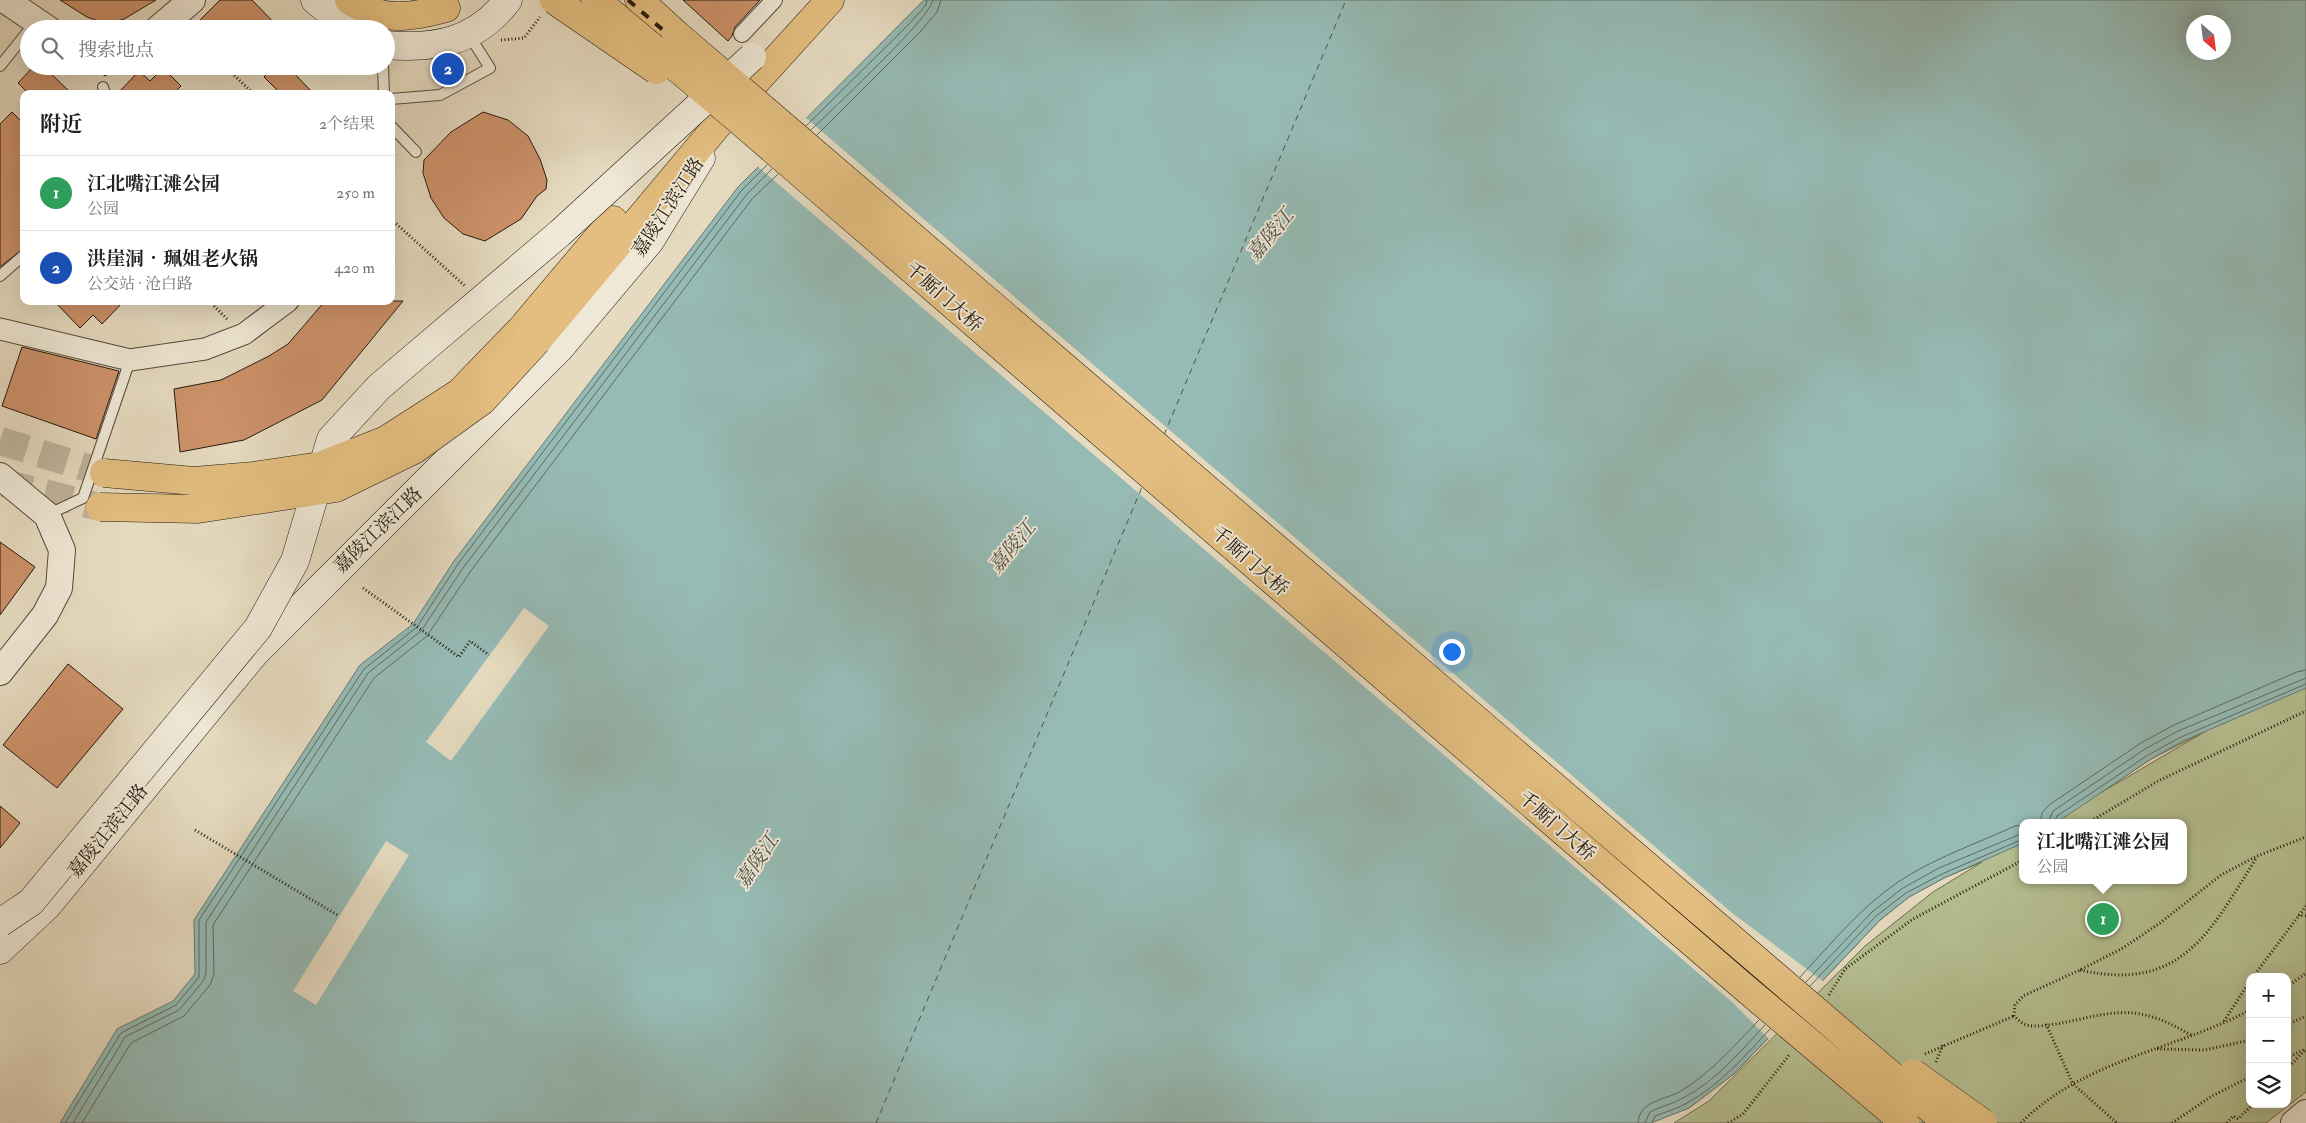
<!DOCTYPE html>
<html lang="zh">
<meta charset="utf-8">
<style>
:root{--surface:#fff;--page:#f6f6f6;--text:#202124;--muted:#757577;--line:#e0e0e0;--accent:#2563eb}
body{margin:0;font-family:"IM FELL Double Pica","Noto Serif SC",serif;background:var(--page);color:var(--text)}
.controls{position:absolute;right:15px;bottom:15px;display:grid;overflow:hidden;border-radius:10px;box-shadow:0 5px 20px #0002}
.controls button{width:45px;height:45px;display:grid;place-items:center;padding:0;border:0;border-bottom:1px solid var(--line);background:var(--surface);color:var(--text);font:25px sans-serif}
.compass{position:absolute;left:2186px;top:15px;width:45px;height:45px;border-radius:50%;background:var(--surface);box-shadow:0 5px 20px #0002;rotate:152deg}
.you{position:absolute;left:1451px;top:651px;width:18px;height:18px;margin:-12px;border:4px solid #fff;border-radius:50%;background:#1a73e8;box-shadow:0 0 0 8px #1a73e833}
.badge{display:grid;place-items:center;width:32px;height:32px;border-radius:50%;background:var(--accent);color:#fff;font-size:16px;font-weight:700}
.pin{position:absolute;translate:-50% -50%;border:2px solid #fff;box-shadow:0 1px 5px #0006}
.popup{position:absolute;left:2019px;top:819px;width:168px;height:65px;box-sizing:border-box;display:grid;place-content:center;border-radius:10px;background:var(--surface);filter:drop-shadow(0 1px 4px #0005);font-size:16px;white-space:nowrap;color:var(--muted)}
.popup b{font-size:19px;color:var(--text)}
.popup::after{content:'';position:absolute;left:50%;top:100%;margin-left:-10px;border:10px solid transparent;border-top-color:var(--surface)}
.list{margin:0;padding:0;list-style:none}
h2{display:flex;justify-content:space-between;align-items:center;height:65px;margin:0;padding:0 20px;font-size:21px}
h2 small{font-size:16px;font-weight:400;color:var(--muted)}
.list li{display:grid;grid-template-columns:32px 1fr auto;gap:15px;align-items:center;box-sizing:border-box;height:75px;padding:0 20px;border-top:1px solid var(--line)}
.list b{display:block;font-size:19px;white-space:nowrap}
.list p{margin:0;font-size:16px;white-space:nowrap;color:var(--muted)}
.list em{font-size:16px;font-style:normal;color:var(--muted)}
.icon{flex:none;width:28px;height:28px;fill:none;stroke:currentColor;stroke-width:2;stroke-linecap:round;stroke-linejoin:round}
.map{position:relative;flex:none;width:2306px;height:1123px;overflow:hidden}
.search{position:absolute;background:var(--surface);box-shadow:0 5px 20px #0002;left:20px;top:20px;width:375px;height:55px;display:flex;align-items:center;gap:12px;box-sizing:border-box;padding:0 18px;border-radius:28px;color:var(--muted);font-size:19px}
.panel{position:absolute;background:var(--surface);box-shadow:0 5px 20px #0002;left:20px;top:90px;width:375px;height:215px;border-radius:10px}
.map>svg:first-child{display:block}
.green{fill:#b6c092;stroke:#6d6c50;fill-rule:evenodd}
.water{fill:#96bbb5;stroke:#687a72;fill-rule:evenodd}
.pier{fill:#e6dbc0}
.lines{fill:none;stroke-linecap:round;stroke-linejoin:round}
.shore{stroke:#5d6a62;stroke-width:1}
.ferry{stroke:#4c5248;stroke-width:1;stroke-dasharray:6 5;stroke-linecap:butt}
.building{fill:#cd926a;stroke:#24190e}
.primary-tunnel{stroke:#bfb49c;stroke-width:28;stroke-dasharray:28 14;stroke-linecap:butt}
.service-casing{stroke:#544a3a;stroke-width:12}
.pedestrian-casing{stroke:#544a3a;stroke-width:18}
.minor-casing{stroke:#544a3a;stroke-width:23}
.tertiary-casing{stroke:#544a3a;stroke-width:28}
.secondary-casing{stroke:#24190e;stroke-width:29}
.primary-casing{stroke:#24190e;stroke-width:29}
.path{stroke:#24190e;stroke-width:3;stroke-dasharray:1 2.5;stroke-linecap:butt}
.service{stroke:#efe8d6;stroke-width:10}
.pedestrian{stroke:#efe8d6;stroke-width:16}
.minor{stroke:#efe8d6;stroke-width:21}
.tertiary{stroke:#efe8d6;stroke-width:26}
.secondary{stroke:#efe8d6;stroke-width:28}
.primary{stroke:#e3be80;stroke-width:28}
.rail{stroke:#24190e;stroke-width:4;stroke-dasharray:9 9;stroke-linecap:butt}
.secondary-bridge-casing{stroke:#24190e;stroke-width:29;stroke-linecap:butt}
.primary-bridge-casing{stroke:#24190e;stroke-width:29;stroke-linecap:butt}
.secondary-bridge{stroke:#efe8d6;stroke-width:28}
.primary-bridge{stroke:#e3be80;stroke-width:28}
.labels{text-anchor:middle;dominant-baseline:central;stroke-width:4;stroke-linejoin:round;paint-order:stroke}
.street-label{font-size:19px;fill:#24190e;stroke:#efe8d6}
.water-label{font-size:20px;font-style:italic;fill:#4c5248;stroke:#efe8d6}
</style>
<div class="map">
<svg width="2306" height="1123" viewBox="0 0 2306 1123">
<rect width="100%" height="100%" fill="#e6dbc0"/>
<filter id="stains"><feTurbulence type="fractalNoise" baseFrequency=".004" numOctaves="4"/><feColorMatrix values="0 0 0 0 .2 0 0 0 0 .09 0 0 0 0 .02 0 0 0 .5 -.17"/></filter>
<radialGradient id="worn" r=".72"><stop offset=".6" stop-color="#630" stop-opacity="0"/><stop offset="1" stop-color="#630" stop-opacity=".3"/></radialGradient>
<path class="green" d="M2306 0V1092L2266 1123H1674L1709 1101 1865 946 1933 892 1982 862 1944 878 1909 897 1880 920 1735 1073 1689 1108 1646 1123 2012 56ZM2194 22H2224V52H2194ZM2206 731 2102 792 2151 759ZM2023 823H2183V880H2023ZM2250 977H2287V1104H2250Z"/>
<path class="water" d="M924 0H2306V688L2183 741 2151 759 2056 823H2023V843L1944 878 1909 897 1880 920 1735 1073 1689 1108 1651 1123H60L117 1029 173 1001 195 974 194 920 360 665 413 624 454 561 738 187ZM2194 22H2224V52H2194Z"/>
<path class="pier" d="M805 117 1731 912 1824 982 1770 1040 1732 1002 756 165Z
M524 608 549 626 451 761 426 742Z
M386 841 409 855 316 1005 293 991Z"/>
<g class="lines">
<path class="shore" d="M806 126 910 23 926 5 927 0
M811 130C829 112 932 17 933 0
M817 135 920 32 937 12 941 0
M2040 823 2042 813 2049 805 2141 743 2174 725 2297 672 2306 670
M2048 823 2053 811 2145 749 2178 731 2306 678
M2054 823 2057 816 2148 755 2181 737 2306 684
M1800 977C1831 944 1860 908 1898 882 1934 858 1976 844 2015 826L2023 825
M1806 982 1872 912 1903 888 1939 868 2023 833
M1810 986 1876 916 1906 893 1942 874 2023 839
M65 1123 121 1033 176 1005 199 977V920L364 669 417 627 458 564 742 190 767 165
M73 1123 125 1037 179 1010 204 980 206 973V922L368 673 421 631 463 568 747 194 772 169
M82 1123 131 1043 184 1016 210 985 214 974 213 925 374 678 427 636 470 572 752 199 778 174
M1638 1123C1639 1100 1666 1100 1681 1091 1712 1072 1735 1045 1759 1020
M1645 1123 1650 1112C1661 1106 1673 1104 1683 1098 1716 1081 1741 1051 1765 1025
M1652 1123 1655 1116C1665 1112 1677 1109 1687 1103 1720 1085 1745 1056 1770 1029"/>
<path class="ferry" d="M1164 435 1346 0
M876 1123 1142 487"/>
</g>
<path class="building" d="M60 0H156L124 19 112 23 101 22 87 17Z
M220 0H252L280 29H191Z
M683 0H760L735 27 732 36 728 41Z
M34 66H43L72 94H29L18 83Z
M274 66H287L314 94H281L264 77Z
M163 68 181 86 173 94H117L139 71 150 81Z
M12 112 24 124V248L0 267V124Z
M483 112 508 120 528 136 540 159 547 180 546 189 537 196 521 219 485 241 463 234 444 218 431 198 423 173 424 160 451 132Z
M54 301H124L102 324 93 315 80 328Z
M325 301H403L322 400 244 440 180 452 174 389 221 380 269 356 288 344Z
M22 347 119 371 96 439 2 406Z
M0 542 35 567 0 615Z
M68 664 123 709 57 788 3 745Z
M0 806 20 823 0 848Z"/>
<g class="lines">
<path class="primary-tunnel" d="M0 441 104 473
M4 483 100 507"/>
<g class="service-casing">
<path id="service" d="M0 66 29 30
M383 66 384 94
M103 87 105 94
M391 99 440 95 490 68 469 35
M391 126 416 152
M0 276 24 255
M47 515 83 498 130 360"/>
</g>
<g class="pedestrian-casing">
<path id="pedestrian" d="M742 34 774 0"/>
</g>
<g class="minor-casing">
<path id="minor" d="M0 329 130 360 205 349 244 334 288 301"/>
</g>
<g class="tertiary-casing">
<path id="tertiary" d="M5 0 48 29
M158 29 192 0
M0 476 47 515 62 550 59 588 45 615 0 672
M2294 1123 2306 1113"/>
</g>
<g class="secondary-casing">
<path id="secondary" d="M315 0 351 29
M386 45C436 49 476 42 508 0
M0 950 47 906 255 653 560 348 650 241 701 158"/>
</g>
<g class="primary-casing">
<path id="primary" d="M349 0C382 22 409 18 446 8
M639 0 676 34
M521 329 613 220
M537 341 732 108 830 0"/>
</g>
<path class="path" d="M501 40 524 38 540 17
M224 66 254 94
M105 76 106 66
M391 219 465 286
M209 301 228 320
M363 588 459 657 470 641 489 655
M2088 823 2158 781 2306 711
M195 830 339 916
M2298 915 2306 916
M2080 970C2182 993 2210 932 2257 857
M2253 977 2306 906
M2287 987 2306 973
M1829 995 1845 969 1913 919 2023 860
M2224 1021 2250 981
M2046 1024 2073 1084 2117 1123
M2287 1025 2306 1016
M2191 1035C2172 1024 2156 1016 2134 1013 2100 1010 2066 1026 2034 1026 2025 1026 2020 1022 2014 1016L2015 1005 2023 996 2080 970 2123 948 2160 923 2221 875 2257 856 2306 837
M2157 1049 2205 1050 2250 1040
M1925 1054 2014 1016
M2287 1058 2305 1049
M1936 1062 1943 1045
M2287 1069 2306 1049
M1728 1123 1743 1114 1790 1054
M2021 1123C2083 1060 2175 1050 2250 1010
M2172 1123 2212 1096 2250 1077
M2227 1123 2233 1116 2238 1119 2253 1104"/>
<use href="#service" class="service"/>
<use href="#pedestrian" class="pedestrian"/>
<use href="#minor" class="minor"/>
<use href="#tertiary" class="tertiary"/>
<use href="#secondary" class="secondary"/>
<use href="#primary" class="primary"/>
<path class="rail" d="M608 0 1920 1123
M628 0 1939 1123"/>
<g class="secondary-bridge-casing">
<path id="secondary-bridge" d="M0 923 31 902 258 628 295 561 331 439 379 387 560 233 752 57"/>
</g>
<g class="primary-bridge-casing">
<path id="primary-bridge" d="M554 0 656 70
M596 0 734 116 1746 989 1905 1123
M676 34 1947 1123
M104 473 194 481 254 476 320 466 386 440 459 393 521 329
M100 507 198 509 336 488 414 450 482 401 537 341
M1913 1073 1983 1123"/>
</g>
<use href="#secondary-bridge" class="secondary-bridge"/>
<use href="#primary-bridge" class="primary-bridge"/>
</g>
<g class="labels">
<g class="street-label">
<text transform="translate(668 207) rotate(-57)">嘉陵江滨江路</text>
<text transform="translate(944 297) rotate(41)">千厮门大桥</text>
<text transform="translate(378 530) rotate(-44)">嘉陵江滨江路</text>
<text transform="translate(1250 561) rotate(41)">千厮门大桥</text>
<text transform="translate(1557 826) rotate(41)">千厮门大桥</text>
<text transform="translate(108 831) rotate(-51)">嘉陵江滨江路</text>
</g>
<g class="water-label">
<text transform="translate(1270 235) rotate(-50)">嘉陵江</text>
<text transform="translate(1012 547) rotate(-50)">嘉陵江</text>
<text transform="translate(757 861) rotate(-56)">嘉陵江</text>
</g>
</g>
<rect width="100%" height="100%" filter="url(#stains)"/>
<rect width="100%" height="100%" fill="url(#worn)"/>
</svg>
<div class="controls">
<button>+</button>
<button>−</button>
<button><svg class="icon" aria-label="layers" viewBox="0 0 24 24"><path d="M12 4l9 5-9 5-9-5zM3 14l9 5 9-5"/></svg></button>
</div>
<svg class="compass" viewBox="-18 -18 36 36"><path d="M0-13l5 13h-10z" fill="#e53935"/><path d="M0 13l5-13h-10z" fill="#757577"/></svg>
<div class="you"></div>
<div class="pin badge" style="left:2103px;top:919px;background:#2e9e5b">1</div>
<div class="popup"><b>江北嘴江滩公园</b>公园</div>
<div class="pin badge" style="left:448px;top:69px;background:#1a4fb4">2</div>
<div class="search"><svg class="icon" aria-label="search" viewBox="0 0 24 24"><circle cx="10" cy="10" r="6"/><path d="M15 15l6 6"/></svg>搜索地点</div>
<section class="panel">
<h2>附近<small>2个结果</small></h2>
<ul class="list">
<li><span class="badge" style="background:#2e9e5b">1</span><div><b>江北嘴江滩公园</b><p>公园</p></div><em>250 m</em></li>
<li><span class="badge" style="background:#1a4fb4">2</span><div><b>洪崖洞‧珮姐老火锅</b><p>公交站 · 沧白路</p></div><em>420 m</em></li>
</ul>
</section>
</div>
